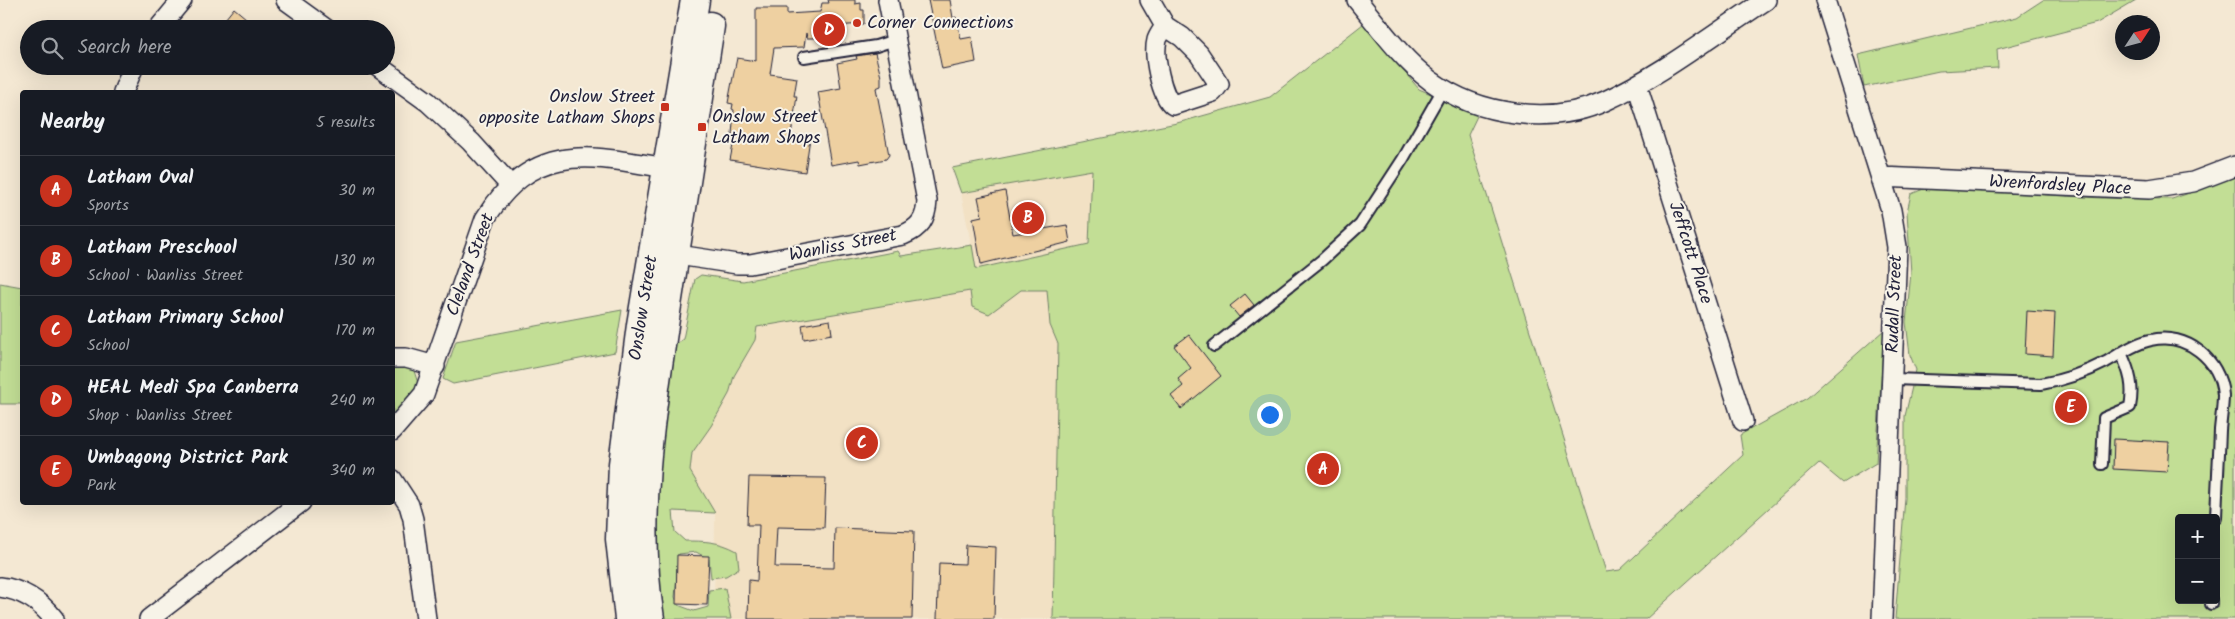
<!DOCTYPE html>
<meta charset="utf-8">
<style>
:root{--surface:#171b24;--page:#20242c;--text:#f1f3f6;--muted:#9ea1a6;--line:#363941;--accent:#c8321e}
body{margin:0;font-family:Kalam,sans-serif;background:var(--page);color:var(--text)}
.controls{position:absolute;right:15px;bottom:15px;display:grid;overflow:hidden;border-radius:5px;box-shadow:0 5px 20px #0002}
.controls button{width:45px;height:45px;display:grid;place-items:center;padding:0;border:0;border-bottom:1px solid var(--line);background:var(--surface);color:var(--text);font:25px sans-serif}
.compass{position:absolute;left:2115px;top:15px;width:45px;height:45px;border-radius:50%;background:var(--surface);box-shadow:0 5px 20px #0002;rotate:54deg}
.you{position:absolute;left:1269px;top:414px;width:18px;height:18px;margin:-12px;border:4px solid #fff;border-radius:50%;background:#1a73e8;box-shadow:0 0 0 8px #1a73e833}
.badge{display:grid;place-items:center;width:32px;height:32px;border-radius:50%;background:var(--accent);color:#fff;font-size:16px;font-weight:700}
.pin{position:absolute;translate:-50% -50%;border:2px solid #fff;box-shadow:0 1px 5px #0006}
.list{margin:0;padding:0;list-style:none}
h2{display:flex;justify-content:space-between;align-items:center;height:65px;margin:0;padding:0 20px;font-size:21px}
h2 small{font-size:16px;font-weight:400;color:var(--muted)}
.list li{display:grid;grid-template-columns:32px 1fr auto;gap:15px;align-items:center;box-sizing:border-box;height:70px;padding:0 20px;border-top:1px solid var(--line)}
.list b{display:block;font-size:19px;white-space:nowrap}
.list p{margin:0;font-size:16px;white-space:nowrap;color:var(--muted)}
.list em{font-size:16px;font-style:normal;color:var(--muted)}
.icon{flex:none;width:28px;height:28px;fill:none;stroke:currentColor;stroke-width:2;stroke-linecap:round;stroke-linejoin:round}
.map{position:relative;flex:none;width:2235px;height:619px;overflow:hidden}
.search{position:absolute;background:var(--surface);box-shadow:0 5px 20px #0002;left:20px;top:20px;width:375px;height:55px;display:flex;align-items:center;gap:12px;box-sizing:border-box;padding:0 18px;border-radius:28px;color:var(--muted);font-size:19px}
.panel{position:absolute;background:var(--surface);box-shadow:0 5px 20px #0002;left:20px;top:90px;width:375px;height:415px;border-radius:5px}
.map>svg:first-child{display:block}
.built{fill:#f2e1c4}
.green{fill:#c2de95;stroke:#728068;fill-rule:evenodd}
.building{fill:#eed0a1;stroke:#22223b}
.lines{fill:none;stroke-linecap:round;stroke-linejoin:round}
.lane-casing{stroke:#22223b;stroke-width:14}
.street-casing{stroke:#22223b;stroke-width:22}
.secondary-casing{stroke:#22223b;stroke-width:31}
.lane{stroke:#f7f3e8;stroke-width:10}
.street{stroke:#f7f3e8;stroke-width:19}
.secondary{stroke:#f7f3e8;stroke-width:28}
.poi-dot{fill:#c8321e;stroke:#f7f3e8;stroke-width:2}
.labels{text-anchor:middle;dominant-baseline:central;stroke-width:4;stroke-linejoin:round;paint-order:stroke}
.poi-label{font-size:18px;fill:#22223b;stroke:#f7f3e8;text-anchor:start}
.street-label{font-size:18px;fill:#22223b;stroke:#f7f3e8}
</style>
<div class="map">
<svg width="2235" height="619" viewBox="0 0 2235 619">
<rect width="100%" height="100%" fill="#f4e8d3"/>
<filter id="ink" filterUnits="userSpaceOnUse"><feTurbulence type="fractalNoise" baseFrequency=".02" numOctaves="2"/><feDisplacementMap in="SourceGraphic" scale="10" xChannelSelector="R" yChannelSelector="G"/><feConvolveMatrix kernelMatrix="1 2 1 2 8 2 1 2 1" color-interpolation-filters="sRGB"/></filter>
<g filter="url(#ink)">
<path class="built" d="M1092 170 1089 244 976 269 961 193Z
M1060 276 1053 619H714L715 513 665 510 683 339Z"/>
<path class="green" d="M2043 0H2136L2097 23 1997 49 1998 68 1939 71 1864 87 1858 55 2017 17Z
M1363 24 1419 89 1478 114 1468 135 1606 572 1620 570 1743 455 1740 435 1807 398 1884 330 1876 463 1843 483 1819 463 1646 619H1053L1058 344 1050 325 1047 290H1021L989 314 972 307 970 291 757 327 755 340 734 376 729 394 711 426 692 453 690 471 715 513 673 511 675 532 685 541C704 541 719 541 737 551L739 568 726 576 711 578 709 559 696 552 679 554 675 597 678 605 694 611 708 607 709 590 725 588 731 619H659L654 542 667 350 683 339 695 279 701 275 743 281 898 251 901 256 972 245 976 269 1089 244 1092 170 961 193 952 168 1177 123 1270 97Z
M2235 177V619H1895L1905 498V416L1916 370 1910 355 1906 322 1911 273 1907 212 1911 194 1926 188 2102 198 2172 199ZM2179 518H2216V600H2179Z
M0 283 22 287V404H0Z
M622 310 615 352 453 384 443 379 456 341Z
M393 365H403L414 371 418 383 406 406 393 417Z"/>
<path class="building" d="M828 0H855V4L861 3V10H864V24L834 26V38H807L806 33 804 47 774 48 770 74 797 78 794 96H797L791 135 810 138 805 172 730 160 735 135H732L734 110 732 109 733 104 728 103 732 82 737 58 756 61V8H787V14L820 12 822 3H829Z
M928 0H950L953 18 956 17 961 39 972 37 976 62 942 69Z
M234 8 259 29H217Z
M875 53 881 77V86L876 88 889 155 886 159 860 164 859 160 831 165 818 92 841 88 837 63 857 59 856 56Z
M1005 191 1013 234 1067 225 1070 242 981 264 973 218 982 216 978 197Z
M1245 294 1254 305 1239 317 1230 306Z
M2027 311 2055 313 2053 356 2025 354Z
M830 320 832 334 804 339 802 325Z
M1189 335 1221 376 1181 409 1171 396 1183 386 1178 379 1191 368 1174 346Z
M2114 439 2169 442 2167 472 2113 469Z
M749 477 826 478 824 528 777 527 775 567 834 568 835 528 914 531 912 619H748L749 580 757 581 759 525H747Z
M966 545 996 547 994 619H937L939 563 965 564Z
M677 555 709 556 707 605 676 604Z"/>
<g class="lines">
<g class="lane-casing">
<path id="lane" d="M804 57 876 46 895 40
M1214 346 1322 260 1360 225 1403 159 1443 89
M1893 379 2041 384C2064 380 2085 373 2106 362 2120 354 2135 343 2151 340 2186 332 2220 359 2223 395 2223 406 2221 419 2220 430 2219 459 2217 488 2216 518
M2102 464 2104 418 2130 407C2134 387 2130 372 2121 353
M2211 604V600"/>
</g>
<g class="street-casing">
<path id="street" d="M286 0 326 29
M1150 0 1165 26 1182 37 1199 54 1219 84 1213 92 1173 105C1161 96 1153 55 1157 40 1158 36 1162 31 1165 26
M1357 0C1380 28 1402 59 1431 81 1478 115 1551 126 1605 101 1660 76 1715 33 1766 0
M1825 0 1891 210 1897 247 1882 619
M158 29 182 0
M378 66 428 102 471 142 510 185
M1637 85 1743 421
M123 92 134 66
M1881 177 2149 189 2193 182 2235 166
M665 253 737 264H750L903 235C920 228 926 219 927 201L888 0
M392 358H406L435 366
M392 431 424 394 485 219C536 135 598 158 679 170
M392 479 409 505 413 519 426 619
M0 587C23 590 40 601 54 619
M149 619 301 502"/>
</g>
<g class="secondary-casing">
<path id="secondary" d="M629 619 620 539 623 464 641 325 695 0
M650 619C633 512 652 405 668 299 682 208 696 117 710 26"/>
</g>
<use href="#lane" class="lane"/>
<use href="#street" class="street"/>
<use href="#secondary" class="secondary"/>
</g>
</g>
<g class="poi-dot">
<circle cx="857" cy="23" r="5"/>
<rect x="660" y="102" width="10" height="10" rx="2.5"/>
<rect x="697" y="122" width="10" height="10" rx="2.5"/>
</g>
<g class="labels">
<g class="poi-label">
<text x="867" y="23">Corner Connections</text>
<text x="655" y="97" text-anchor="end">Onslow Street<tspan x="655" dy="21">opposite Latham Shops</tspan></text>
<text x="712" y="117">Onslow Street<tspan x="712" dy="21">Latham Shops</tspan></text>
</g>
<g class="street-label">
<text transform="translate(2060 186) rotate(3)">Wrenfordsley Place</text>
<text transform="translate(843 246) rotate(-11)">Wanliss Street</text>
<text transform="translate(1690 253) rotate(72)">Jeffcott Place</text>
<text transform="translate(471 265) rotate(-70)">Cleland Street</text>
<text transform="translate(1895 304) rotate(-88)">Rudall Street</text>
<text transform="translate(644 308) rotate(-81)">Onslow Street</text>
</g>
</g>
</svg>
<div class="controls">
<button>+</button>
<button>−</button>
</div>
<svg class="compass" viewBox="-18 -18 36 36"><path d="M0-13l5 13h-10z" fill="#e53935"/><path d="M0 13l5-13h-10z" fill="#9ea1a6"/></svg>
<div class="you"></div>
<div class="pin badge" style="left:1323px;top:469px">A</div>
<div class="pin badge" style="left:1028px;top:218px">B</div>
<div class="pin badge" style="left:862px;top:443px">C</div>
<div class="pin badge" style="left:829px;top:30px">D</div>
<div class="pin badge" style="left:2071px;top:407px">E</div>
<div class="search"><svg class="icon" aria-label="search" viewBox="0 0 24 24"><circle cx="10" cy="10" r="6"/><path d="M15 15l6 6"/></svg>Search here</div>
<section class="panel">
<h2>Nearby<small>5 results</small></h2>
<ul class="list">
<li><span class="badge">A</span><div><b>Latham Oval</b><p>Sports</p></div><em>30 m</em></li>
<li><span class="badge">B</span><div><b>Latham Preschool</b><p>School · Wanliss Street</p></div><em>130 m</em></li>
<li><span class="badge">C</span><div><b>Latham Primary School</b><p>School</p></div><em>170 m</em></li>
<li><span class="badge">D</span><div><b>HEAL Medi Spa Canberra</b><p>Shop · Wanliss Street</p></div><em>240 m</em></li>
<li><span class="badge">E</span><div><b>Umbagong District Park</b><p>Park</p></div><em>340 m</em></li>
</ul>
</section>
</div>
